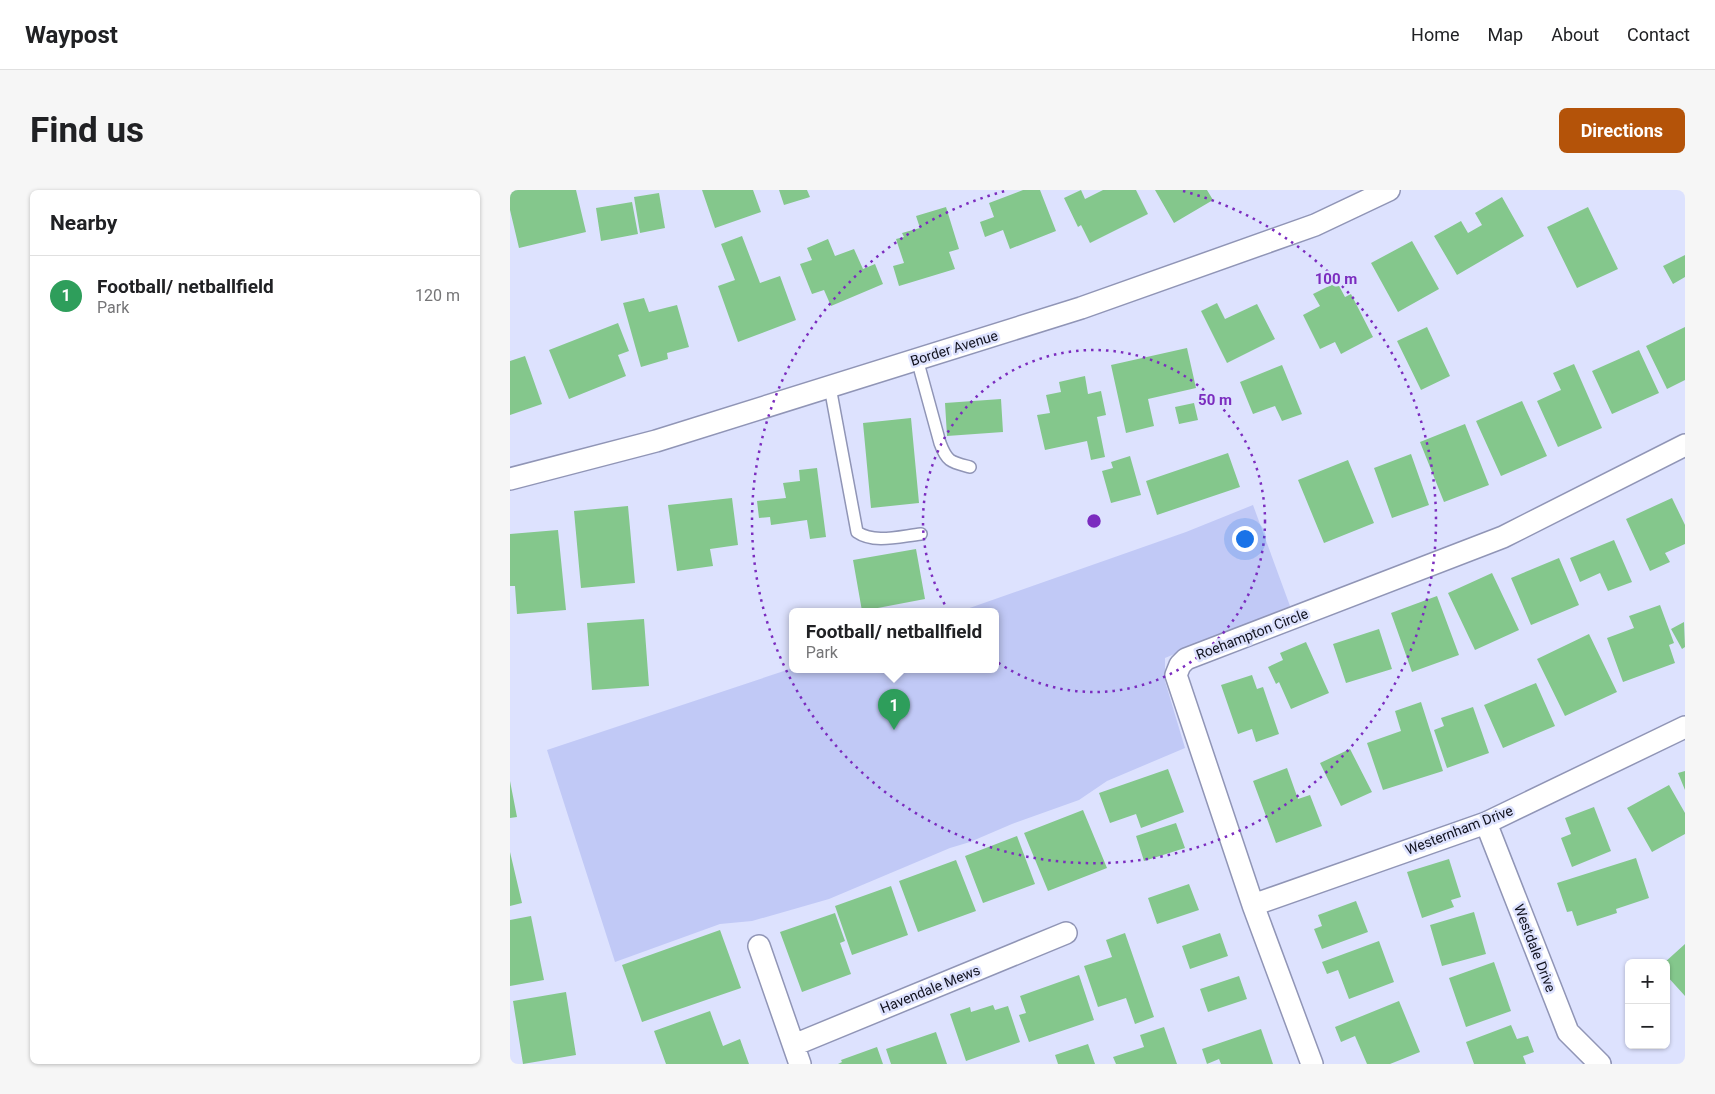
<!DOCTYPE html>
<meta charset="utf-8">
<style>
:root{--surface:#fff;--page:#f6f6f6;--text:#202124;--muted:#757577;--line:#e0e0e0;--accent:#b45309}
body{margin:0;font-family:Roboto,sans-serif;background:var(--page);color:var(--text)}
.controls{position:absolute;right:15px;bottom:15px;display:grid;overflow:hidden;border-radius:8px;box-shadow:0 1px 4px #0004}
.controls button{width:45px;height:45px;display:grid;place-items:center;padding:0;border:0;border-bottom:1px solid var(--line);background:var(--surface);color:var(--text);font:25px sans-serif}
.you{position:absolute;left:734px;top:348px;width:18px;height:18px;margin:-12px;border:4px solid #fff;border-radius:50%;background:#1a73e8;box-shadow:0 0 0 8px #1a73e833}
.badge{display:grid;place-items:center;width:32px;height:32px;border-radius:50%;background:var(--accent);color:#fff;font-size:16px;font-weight:700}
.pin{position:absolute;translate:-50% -41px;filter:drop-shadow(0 1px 2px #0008)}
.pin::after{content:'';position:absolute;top:26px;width:18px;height:15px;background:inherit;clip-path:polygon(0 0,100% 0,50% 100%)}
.popup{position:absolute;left:279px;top:418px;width:210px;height:65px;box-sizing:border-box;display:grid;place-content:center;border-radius:8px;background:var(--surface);filter:drop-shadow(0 1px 4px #0005);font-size:16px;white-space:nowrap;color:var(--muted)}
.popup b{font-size:19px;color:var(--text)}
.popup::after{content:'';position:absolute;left:50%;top:100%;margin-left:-10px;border:10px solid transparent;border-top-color:var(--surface)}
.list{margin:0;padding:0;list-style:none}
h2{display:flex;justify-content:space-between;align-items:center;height:65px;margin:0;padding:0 20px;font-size:21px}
h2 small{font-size:16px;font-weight:400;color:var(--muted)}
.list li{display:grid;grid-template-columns:32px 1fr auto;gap:15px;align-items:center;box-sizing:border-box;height:80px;padding:0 20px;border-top:1px solid var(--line)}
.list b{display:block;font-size:19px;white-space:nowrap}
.list p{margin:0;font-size:16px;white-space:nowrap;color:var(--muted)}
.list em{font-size:16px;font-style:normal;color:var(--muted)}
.map{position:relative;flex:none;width:1175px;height:874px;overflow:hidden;border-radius:8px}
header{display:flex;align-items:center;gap:30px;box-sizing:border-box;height:70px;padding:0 25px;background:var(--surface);border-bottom:1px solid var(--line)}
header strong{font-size:24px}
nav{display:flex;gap:28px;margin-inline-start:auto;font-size:18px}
.intro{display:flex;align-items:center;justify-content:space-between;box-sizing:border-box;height:120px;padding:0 30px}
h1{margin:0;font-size:35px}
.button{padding:12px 22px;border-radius:8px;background:var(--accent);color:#fff;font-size:18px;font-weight:700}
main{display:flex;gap:30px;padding:0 30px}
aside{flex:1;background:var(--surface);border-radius:8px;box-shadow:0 1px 4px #0004}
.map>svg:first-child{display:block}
.green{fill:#c1c9f6}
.building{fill:#84c78c}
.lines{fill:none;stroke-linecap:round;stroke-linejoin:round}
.service-casing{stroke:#9095b6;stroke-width:14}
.minor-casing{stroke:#9095b6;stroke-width:24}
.service{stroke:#fff;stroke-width:11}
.minor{stroke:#fff;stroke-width:21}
.ring{fill:none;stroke:#7b2cbf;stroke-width:2.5;stroke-dasharray:2.5 5}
.labels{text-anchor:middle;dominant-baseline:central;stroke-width:5;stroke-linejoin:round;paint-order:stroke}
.street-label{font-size:14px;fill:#10111d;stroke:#dde2fe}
.centre{fill:#7b2cbf;stroke:#dde2fe;stroke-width:2.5}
.ring-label{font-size:15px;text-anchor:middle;font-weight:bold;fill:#7b2cbf;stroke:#dde2fe;stroke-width:5;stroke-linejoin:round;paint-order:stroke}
</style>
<header>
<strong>Waypost</strong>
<nav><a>Home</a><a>Map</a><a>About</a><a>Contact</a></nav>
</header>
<div class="intro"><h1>Find us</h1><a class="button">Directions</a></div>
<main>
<aside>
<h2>Nearby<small></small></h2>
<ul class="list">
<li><span class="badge" style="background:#2e9e5b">1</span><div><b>Football/ netballfield</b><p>Park</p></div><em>120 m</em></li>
</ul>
</aside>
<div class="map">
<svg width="1175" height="874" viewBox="0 0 1175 874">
<rect width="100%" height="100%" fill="#dde2fe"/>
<path class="green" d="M743 315 780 416 655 468V491L675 558 597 591 569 610 502 634 460 652 440 658 319 709 242 731 210 734 105 772 37 560 283 478 485 479V421H451L676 342Z"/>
<path class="building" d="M0 0H66L76 42 9 58 0 20Z
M192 0H243L251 22 205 38Z
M269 0H297L300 7 274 15Z
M513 0H530L546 41 500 59 493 40 475 47 470 32 484 27 479 13Z
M571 0 575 9 593 0H626L638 24 580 53 571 35 568 37 554 8Z
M645 0H697L703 10 664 33Z
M149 3 155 38 130 43 124 7Z
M992 7 1014 46 947 85 924 46 951 31 958 43 972 35 965 23Z
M122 12 128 44 91 51 86 18Z
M436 17 449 59 439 62 445 79 389 96 383 76 394 73 386 49 394 47 392 43 410 38 406 26Z
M1078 17 1108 79 1067 98 1037 37Z
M232 46 250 93 270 86 286 130 228 152 208 96 225 90 211 54Z
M318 49 325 66 344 59 353 79 365 74 373 94 321 116 314 100 302 104 290 74 302 70 297 58Z
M902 51 929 99 888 122 861 73Z
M1175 65V87L1163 94 1153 76Z
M827 92 835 107 841 104 863 147 831 164 825 152 810 159 793 125 810 116 803 104Z
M134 108 139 122 167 115 179 157 157 163 158 169 131 177 113 113Z
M707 113 715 129 747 114 765 149 717 173 691 121Z
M108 133 119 161 108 165 116 186 59 209 39 160Z
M917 137 940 186 911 200 887 151Z
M1175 137V190L1157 199 1136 156Z
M677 158 686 198 638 209 644 236 616 243 601 175Z
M1129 160 1149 203 1102 224 1082 181Z
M15 166 32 214 0 225V171Z
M1064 174 1092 238 1048 257 1027 211 1051 200 1043 183Z
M772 175 792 224 772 231 765 216 743 224 730 192Z
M575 186 578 204 591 201 596 225 587 227 595 267 581 270 577 251 535 260 527 225 540 223 536 205 551 202 549 192Z
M491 209 493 242 437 246 435 213Z
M1012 211 1037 266 991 286 966 231Z
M684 213 688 230 669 234 665 217Z
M401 228 409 313 361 318 353 233Z
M955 234 979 295 934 312 910 252Z
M718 263 730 297 647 325 636 291Z
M901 264 919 315 882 328 864 278Z
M620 266 631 305 601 313 592 281 603 278 601 272Z
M838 270 864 333 814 353 788 290Z
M307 278 316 347 300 349 297 330 261 335 260 327 249 328 247 311 276 308 273 293 290 291 289 280Z
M222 308 228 355 200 359 203 376 167 381 158 315Z
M1162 308 1175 335V354L1155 363 1160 372 1140 381 1116 329Z
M118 316 125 393 71 398 64 321Z
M48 340 56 420 7 424 5 396H0V344Z
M1104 350 1122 392 1098 401 1090 383 1070 392 1060 368Z
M406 359 415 409 352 421 343 370Z
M1049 368 1069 415 1021 435 1001 388Z
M982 383 1009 440 965 460 938 403Z
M927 406 949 465 902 482 881 423Z
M1150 415 1164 453 1159 455 1165 473 1113 492 1097 448 1124 438 1119 426Z
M134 429 139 496 82 500 77 433Z
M1174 432 1175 457 1172 459 1161 439Z
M869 439 882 479 836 493 823 454Z
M1079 444 1107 502 1055 526 1027 469Z
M796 452 819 503 781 519 769 492 766 494 758 477 773 470 770 463Z
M742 485 747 499 753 497 769 544 746 552 742 539 728 544 711 495Z
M1026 493 1045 536 993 558 974 515Z
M911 512 933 581 873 600 857 553 891 541 885 521Z
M963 517 979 563 937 578 924 540 934 536 931 528Z
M840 559 862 602 831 616 810 573Z
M777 578 788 609 800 605 812 636 766 653 743 591Z
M658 579 674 622 631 638 626 624 600 633 589 603Z
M1175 581V600L1168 583Z
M0 591 7 627 0 628Z
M1159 595 1175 623V644L1142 662 1117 618Z
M1084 617 1101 661 1062 677 1051 648 1061 644 1055 628Z
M573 620 597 678 538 701 514 643Z
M666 633 675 658 634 671 626 646Z
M507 646 525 694 473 713 455 666Z
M0 662 12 713 0 716Z
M1126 668 1139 708 1106 719 1107 723 1067 736 1062 721 1057 722 1047 693Z
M939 669 951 707 941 710 944 717 912 728 897 682Z
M446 670 466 721 408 742 389 691Z
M679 694 689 720 647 734 638 708Z
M381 696 398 745 342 765 325 716Z
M846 711 858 742 812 759 804 739 812 736 808 725Z
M964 722 976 764 932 776 920 735Z
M325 723 335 751 330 753 341 784 292 802 270 742Z
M21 726 34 790 0 796V730Z
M210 740 231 798 132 832 112 775Z
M615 743 644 827 625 834 616 808 588 817 574 776 602 767 596 750Z
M710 743 718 766 680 779 672 756Z
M869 751 884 792 839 809 828 780 817 784 812 772Z
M1175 754V806L1156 785V773H1154Z
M984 772 1001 821 956 837 939 788Z
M569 785 584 830 519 852 509 825 516 823 510 806Z
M729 786 737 809 698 822 690 799Z
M56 802 66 865 13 874 3 811Z
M889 811 910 862 880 874H857L845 846 831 852 825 837Z
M483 815 485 820 498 816 510 852 456 871 440 824 460 817 461 822Z
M200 821 213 856 230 849 239 874H156L144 841Z
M1001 835 1007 849 1018 846 1024 862 1013 866 1016 874H964L956 852Z
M654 837 667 874H606L603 867 634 857 630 845Z
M751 839 763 874H711L709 869 697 874 692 859Z
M426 842 437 874H381L376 859Z
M578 854 585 874H548L545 865Z
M367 857 373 874H328L332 872 331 870Z"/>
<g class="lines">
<g class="service-casing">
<path id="service" d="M407 169 430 253C437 272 441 272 460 277
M320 197 347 342C364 354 391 346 411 344"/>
</g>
<g class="minor-casing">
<path id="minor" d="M0 289 146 251 571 118 805 35 879 0
M976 633 1058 842 1090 874
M743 715 976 633 1175 537
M249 756 290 874
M284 855 556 743
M802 874 743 715 666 485 670 475 676 469 993 347 1175 255"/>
</g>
<use href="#service" class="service"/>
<use href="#minor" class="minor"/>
</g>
<g class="ring">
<circle cx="584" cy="331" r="171"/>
<path d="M673 1A342 342 0 1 1 495 1"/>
</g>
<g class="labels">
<g class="street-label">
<text transform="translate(444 158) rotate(-17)">Border Avenue</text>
<text transform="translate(742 444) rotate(-21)">Roehampton Circle</text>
<text transform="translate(949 640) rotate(-21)">Westernham Drive</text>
<text transform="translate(1025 758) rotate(69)">Westdale Drive</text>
<text transform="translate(420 799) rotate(-22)">Havendale Mews</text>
</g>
</g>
<circle cx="584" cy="331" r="8" class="centre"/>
<g class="ring-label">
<text x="826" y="94">100 m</text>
<text x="705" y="215">50 m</text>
</g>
</svg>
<div class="controls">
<button>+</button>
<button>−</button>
</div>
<div class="you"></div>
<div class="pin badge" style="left:384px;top:540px;background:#2e9e5b">1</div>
<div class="popup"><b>Football/ netballfield</b>Park</div>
</div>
</main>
